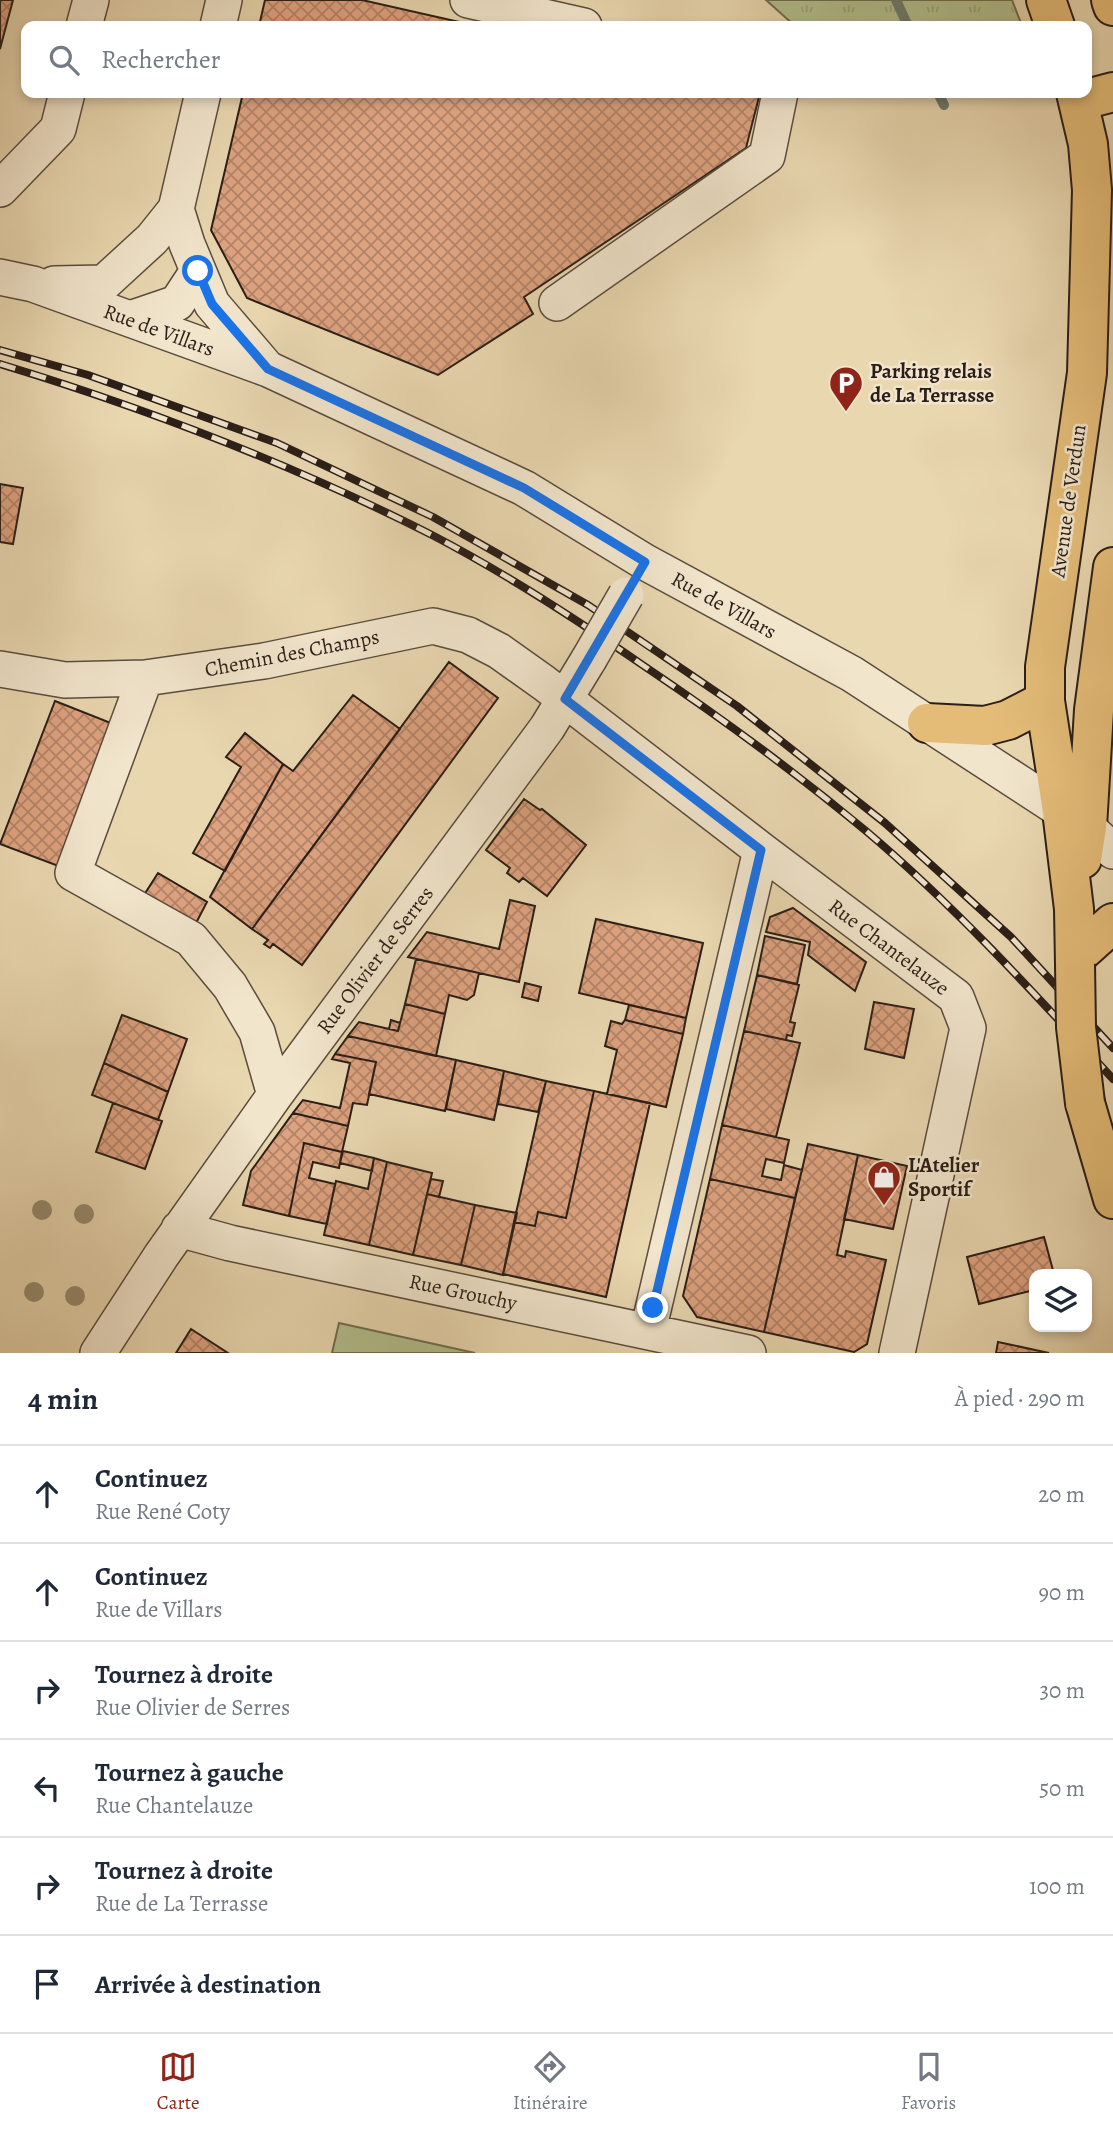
<!DOCTYPE html>
<html lang="fr">
<meta charset="utf-8">
<style>
:root{--surface:#fff;--page:#f6f6f7;--text:#1f2937;--muted:#747a83;--line:#e0e1e3;--accent:#8f2418}
body{margin:0;font-family:Alegreya,serif;background:var(--page);color:var(--text)}
.controls{position:absolute;right:21px;bottom:21px;display:grid;overflow:hidden;border-radius:14px;box-shadow:0 4px 10px #0003}
.controls button{width:63px;height:63px;display:grid;place-items:center;padding:0;border:0;border-bottom:2px solid var(--line);background:var(--surface);color:var(--text);font:35px sans-serif}
.stop{position:absolute;width:21px;height:21px;margin:-16px;border:5px solid #1a73e8;border-radius:50%;background:#fff}
.stop.end{background:#1a73e8;border-color:#fff;box-shadow:0 2px 7px #0008}
.list{margin:0;padding:0;list-style:none}
h2{display:flex;justify-content:space-between;align-items:center;height:91px;margin:0;padding:0 28px;font-size:30px}
h2 small{font-size:23px;font-weight:400;color:var(--muted)}
.list li{display:grid;grid-template-columns:46px 1fr auto;gap:21px;align-items:center;box-sizing:border-box;height:98px;padding:0 28px;border-top:2px solid var(--line)}
.list b{display:block;font-size:26px;white-space:nowrap}
.list p{margin:0;font-size:23px;white-space:nowrap;color:var(--muted)}
.list em{font-size:23px;font-style:normal;color:var(--muted)}
.icon{flex:none;width:38px;height:38px;fill:none;stroke:currentColor;stroke-width:2;stroke-linecap:round;stroke-linejoin:round}
.map{position:relative;flex:none;width:1113px;height:1353px;overflow:hidden}
.search{position:absolute;background:var(--surface);box-shadow:0 4px 10px #0003;left:21px;right:21px;top:21px;height:77px;display:flex;align-items:center;gap:18px;box-sizing:border-box;padding:0 24px;border-radius:14px;color:var(--muted);font-size:26px}
.sheet{height:679px;background:var(--surface)}
nav{display:flex;justify-content:space-around;align-items:center;box-sizing:border-box;height:98px;border-top:2px solid var(--line);background:var(--surface);font-size:19px;color:var(--muted)}
nav a{display:grid;justify-items:center;gap:4px}
nav .on{color:var(--accent)}
.map>svg:first-child{display:block}
.grass{fill:url(#grass-tufts);stroke:#6e6e53;stroke-width:2}
.garden{fill:#b3bf8e;stroke:#6e6e53;stroke-width:2}
.lines{fill:none;stroke-linecap:round;stroke-linejoin:round}
.stream{stroke:#6c7c6e;stroke-width:10}
.building{fill:url(#building-cross-hatch);stroke:#2a1e18;stroke-width:2}
.minor-casing{stroke:#5a4c3e;stroke-width:38}
.major-casing{stroke:#2a1e18;stroke-width:42}
.minor{stroke:#f1e5cc;stroke-width:35}
.major{stroke:#e4bc78;stroke-width:38}
.rail-casing{stroke:#2a1e18;stroke-width:8}
.rail{stroke:#f1e5cc;stroke-width:5;stroke-dasharray:16;stroke-linecap:butt}
.minor-bridge-casing{stroke:#5a4c3e;stroke-width:38;stroke-linecap:butt}
.major-bridge-casing{stroke:#2a1e18;stroke-width:42;stroke-linecap:butt}
.minor-bridge{stroke:#f1e5cc;stroke-width:35}
.major-bridge{stroke:#e4bc78;stroke-width:38}
.tree{fill:#968c70}
.route{stroke:#1a73e8;stroke-width:9}
.labels{text-anchor:middle;dominant-baseline:central;stroke-width:5;stroke-linejoin:round;paint-order:stroke}
.street-label{font-size:21px;fill:#2a1e18;stroke:#f1e5cc}
.poi-label{font-size:21px;font-weight:bold;fill:#2a1e18;stroke:#f1e5cc;text-anchor:start}
</style>
<div class="map">
<svg width="1113" height="1353" viewBox="0 0 1113 1353">
<defs>
<pattern id="grass-tufts" width="24" height="20" patternUnits="userSpaceOnUse" patternTransform="scale(1.75)"><rect width="24" height="20" fill="#b3bf8e"/><path d="M3 7l-1-3M5 7V3M7 7l1-3M15 17l-1-3M17 17v-4M19 17l1-3" fill="none" stroke="#9aa47a"/></pattern>
<pattern id="building-cross-hatch" width="8" height="8" patternUnits="userSpaceOnUse" patternTransform="scale(1.75)"><rect width="8" height="8" fill="#dda27f"/><path d="M0 0l8 8M0 8l8-8" fill="none" stroke="#b38367"/></pattern>
</defs>
<rect width="100%" height="100%" fill="#e9d7b0"/>
<filter id="stains"><feTurbulence type="fractalNoise" baseFrequency=".00286" numOctaves="4"/><feColorMatrix values="0 0 0 0 .2 0 0 0 0 .09 0 0 0 0 .02 0 0 0 .5 -.17"/></filter>
<radialGradient id="worn" r=".72"><stop offset=".6" stop-color="#630" stop-opacity="0"/><stop offset="1" stop-color="#630" stop-opacity=".3"/></radialGradient>
<path class="grass" d="M766 0H1012L1022 26H795Z"/>
<path class="garden" d="M339 1323 475 1353H332Z"/>
<g class="lines">
<path class="stream" d="M896 0 908 26
M938 93 944 105"/>
</g>
<path class="building" d="M0 0H13L0 49Z
M265 0H362L477 26H259Z
M243 93H760L746 148 524 297 533 314 438 375 247 298 211 230Z
M0 484 23 488 13 544 0 542Z
M449 662 498 698 302 965 273 944 270 948 264 944 268 940 252 929Z
M353 695 400 729 252 929 210 897 283 764 293 771Z
M55 701 116 725 61 867 0 844Z
M245 733 283 764 225 871 193 853 241 767 226 757Z
M524 799 540 810 542 809 586 845 547 896 523 878 519 882 507 873 510 868 486 850Z
M158 873 207 902 195 925 144 895Z
M510 900 535 906 519 982 408 957 427 932 499 949Z
M793 908 866 962 855 991 808 955 810 942 766 932 770 917Z
M596 919 703 943 686 1018 579 993Z
M765 936 805 945 797 984 757 975Z
M416 959 479 973 474 995 467 1000 449 995 445 1014 405 1004Z
M757 975 799 985 790 1022 795 1023 792 1036 787 1035 786 1040 744 1031Z
M525 983 541 987 538 1001 522 997Z
M874 1002 914 1009 904 1058 865 1049Z
M405 1004 445 1014 436 1056 348 1036 359 1022 398 1031Z
M629 1005 686 1018 683 1034 625 1020Z
M122 1015 187 1039 168 1092 104 1063Z
M391 1020 400 1023 398 1031 389 1029Z
M625 1020 683 1034 666 1107 607 1094 617 1050 605 1046 611 1021 622 1024Z
M744 1031 800 1043 776 1137 722 1125Z
M348 1036 456 1060 445 1111 369 1094 376 1062 335 1054Z
M335 1054 376 1062 367 1105 353 1103 348 1126 293 1113 303 1100 340 1108 350 1063 332 1059Z
M456 1060 504 1071 494 1120 446 1109Z
M104 1063 168 1092 158 1120 92 1095Z
M504 1071 546 1081 538 1112 498 1104Z
M546 1081 594 1091 566 1218 538 1212 535 1226 514 1222Z
M594 1091 650 1103 606 1297 503 1274 514 1222 535 1226 538 1212 566 1218Z
M113 1103 162 1121 145 1169 96 1152Z
M293 1113 348 1126 342 1152 304 1143 289 1216 243 1205 251 1171Z
M722 1125 789 1140 784 1163 766 1159 762 1176 781 1180 784 1165 802 1170 795 1198 710 1179Z
M304 1143 342 1152 339 1168 313 1162 309 1178 335 1184 327 1224 289 1216Z
M808 1144 858 1155 837 1255 845 1257 846 1251 886 1260 867 1344 854 1352 764 1332Z
M343 1151 374 1158 372 1171 340 1163Z
M858 1155 907 1166 893 1229 844 1219Z
M374 1158 387 1162 369 1245 324 1235 336 1181 368 1189Z
M387 1162 432 1173 413 1255 369 1245Z
M431 1179 443 1181 439 1197 427 1194Z
M710 1179 795 1198 764 1332 697 1317 683 1296Z
M427 1194 475 1205 461 1265 413 1255Z
M475 1205 517 1213 503 1275 461 1265Z
M1044 1237 1054 1274H1034V1290L979 1304 967 1257Z
M191 1329 228 1353H176Z
M998 1342 1049 1353H996Z"/>
<g class="lines">
<g class="minor-casing">
<path id="minor" d="M468 0 584 26
M84 26 91 0
M218 26 224 0
M0 189 58 129 67 93
M176 209 187 244 212 304 266 367
M0 277 33 284 268 369 524 488 645 562 852 674 1087 827 1113 851
M54 284 104 283 152 239 176 209 203 93
M557 303 767 156 780 93
M130 319 177 303 198 271
M0 669 65 680 145 678 264 661 433 626 468 635 499 651 544 683 761 850 956 997 968 1028 897 1353
M145 678 73 873 191 939 230 986 257 1032 275 1095
M179 1229 230 1243 748 1353
M648 1331 761 850
M98 1353 161 1256 275 1095 547 728 589 659"/>
</g>
<g class="major-casing">
<path id="major" d="M1046 0 1055 26
M1111 0 1113 6
M1079 101 1113 92
M927 723 985 726 1008 720 1045 701
M1082 859 1087 827 1094 710 1113 567
M1075 957 1113 923
M1075 964 1074 909 1062 811 1045 701V667L1087 373 1092 190 1088 144 1076 93
M1085 1103 1113 1199"/>
</g>
<use href="#minor" class="minor"/>
<use href="#major" class="major"/>
<g class="rail-casing">
<path id="rail" d="M0 350 88 375 277 443 433 517 588 605 737 706 885 823 1011 937 1113 1048
M0 364C149 409 294 465 432 535 505 573 576 619 644 666 720 717 795 772 866 831 955 906 1034 993 1113 1079"/>
</g>
<use href="#rail" class="rail"/>
<g class="minor-bridge-casing">
<path id="minor-bridge" d="M589 659 626 595"/>
</g>
<g class="major-bridge-casing">
<path id="major-bridge" d="M1075 964 1076 1027 1085 1103"/>
</g>
<use href="#minor-bridge" class="minor-bridge"/>
<use href="#major-bridge" class="major-bridge"/>
</g>
<g class="tree">
<circle cx="42" cy="1210" r="10"/>
<circle cx="84" cy="1214" r="10"/>
<circle cx="34" cy="1292" r="10"/>
<circle cx="75" cy="1296" r="10"/>
</g>
<g class="lines">
<path class="route" d="M198 271 212 304 268 369 524 488 645 562 565 699 761 850 653 1308"/>
</g>
<defs>
<g id="parking-pin" transform="scale(1.75)"><path d="M0 17L-7.5 6A9.5 9.5 0 1 1 7.5 6Z" fill="#8f2418" stroke="#f1e5cc"/><path d="M-3.5-5.5H1a3.5 3.5 0 0 1 0 7H-1V5.5H-3.5ZM-1-3.4V-.6H.8a1.4 1.4 0 0 0 0-2.8Z" fill="#fff"/></g>
<g id="shop-pin" transform="scale(1.75)"><path d="M0 17L-7.5 6A9.5 9.5 0 1 1 7.5 6Z" fill="#8f2418" stroke="#f1e5cc"/><path d="M-5-2.5h2.3a2.7 3.5 0 0 1 5.4 0H5L5.5 6h-11ZM-1.5-2.5h3a1.5 2.3 0 0 0-3 0Z" fill="#fff"/></g>
</defs>
<g fill-rule="evenodd">
<use href="#parking-pin" x="846" y="383"/>
<use href="#shop-pin" x="884" y="1177"/>
</g>
<g class="labels">
<g class="street-label">
<text transform="translate(159 330) rotate(20)">Rue de Villars</text>
<text transform="translate(1068 501) rotate(-82)">Avenue de Verdun</text>
<text transform="translate(724 605) rotate(29)">Rue de Villars</text>
<text transform="translate(292 653) rotate(-11)">Chemin des Champs</text>
<text transform="translate(889 947) rotate(37)">Rue Chantelauze</text>
<text transform="translate(375 960) rotate(-53)">Rue Olivier de Serres</text>
<text transform="translate(463 1292) rotate(12)">Rue Grouchy</text>
</g>
<g class="poi-label">
<text x="870" y="371">Parking relais<tspan x="870" dy="24">de La Terrasse</tspan></text>
<text x="908" y="1165">L'Atelier<tspan x="908" dy="24">Sportif</tspan></text>
</g>
</g>
<rect width="100%" height="100%" filter="url(#stains)"/>
<rect width="100%" height="100%" fill="url(#worn)"/>
</svg>
<div class="controls">
<button><svg class="icon" aria-label="layers" viewBox="0 0 24 24"><path d="M12 4l9 5-9 5-9-5zM3 14l9 5 9-5"/></svg></button>
</div>
<div class="stop" style="left:198px;top:271px"></div>
<div class="stop end" style="left:653px;top:1308px"></div>
<div class="search"><svg class="icon" aria-label="search" viewBox="0 0 24 24"><circle cx="10" cy="10" r="6"/><path d="M15 15l6 6"/></svg>Rechercher</div>
</div>
<section class="sheet">
<h2>4 min<small>À pied · 290 m</small></h2>
<ul class="list">
<li><svg class="icon" aria-label="ahead" viewBox="0 0 24 24"><path d="M12 20V5M6 11l6-6 6 6"/></svg><div><b>Continuez</b><p>Rue René Coty</p></div><em>20 m</em></li>
<li><svg class="icon" aria-label="ahead" viewBox="0 0 24 24"><path d="M12 20V5M6 11l6-6 6 6"/></svg><div><b>Continuez</b><p>Rue de Villars</p></div><em>90 m</em></li>
<li><svg class="icon" aria-label="right" viewBox="0 0 24 24"><path d="M7 20v-9h11M14 6l5 5-5 5"/></svg><div><b>Tournez à droite</b><p>Rue Olivier de Serres</p></div><em>30 m</em></li>
<li><svg class="icon" aria-label="left" viewBox="0 0 24 24"><path d="M17 20v-9H6M10 6l-5 5 5 5"/></svg><div><b>Tournez à gauche</b><p>Rue Chantelauze</p></div><em>50 m</em></li>
<li><svg class="icon" aria-label="right" viewBox="0 0 24 24"><path d="M7 20v-9h11M14 6l5 5-5 5"/></svg><div><b>Tournez à droite</b><p>Rue de La Terrasse</p></div><em>100 m</em></li>
<li><svg class="icon" aria-label="arrive" viewBox="0 0 24 24"><path d="M6 21V4h12l-3 4 3 4H6"/></svg><div><b>Arrivée à destination</b></div></li>
</ul>
</section>
<nav>
<a class="on"><svg class="icon" aria-label="map" viewBox="0 0 24 24"><path d="M3 6l6-2 6 2 6-2v14l-6 2-6-2-6 2zM9 4v14M15 6v14"/></svg>Carte</a>
<a><svg class="icon" aria-label="directions" viewBox="0 0 24 24"><path d="M12 3l9 9-9 9-9-9zM9 14v-3h6M13 9l2 2-2 2"/></svg>Itinéraire</a>
<a><svg class="icon" aria-label="saved" viewBox="0 0 24 24"><path d="M7 4h10v16l-5-4-5 4z"/></svg>Favoris</a>
</nav>
